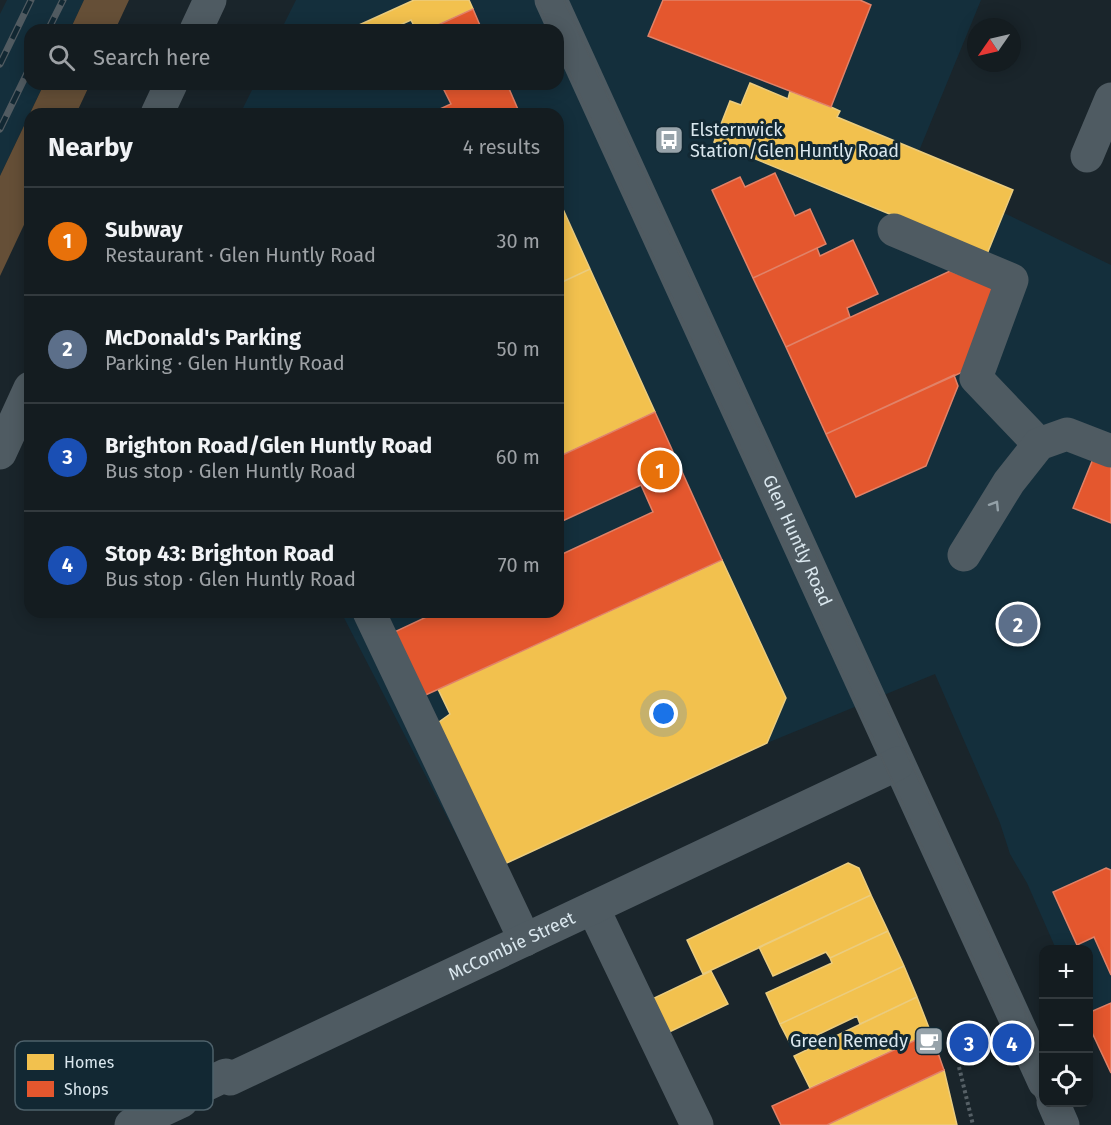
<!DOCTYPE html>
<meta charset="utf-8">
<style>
:root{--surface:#141c20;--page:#21292d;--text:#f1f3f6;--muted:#9da1a5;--line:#333a3e;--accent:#db2777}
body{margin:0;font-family:"Fira Sans",sans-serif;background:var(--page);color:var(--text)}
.controls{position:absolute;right:18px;bottom:18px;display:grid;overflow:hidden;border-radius:12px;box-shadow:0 3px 15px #0003}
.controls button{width:54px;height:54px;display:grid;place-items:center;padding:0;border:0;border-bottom:2px solid var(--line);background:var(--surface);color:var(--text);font:30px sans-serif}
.compass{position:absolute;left:967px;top:18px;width:54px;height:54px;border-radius:50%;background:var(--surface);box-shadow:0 3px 15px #0003;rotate:236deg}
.you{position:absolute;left:664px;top:714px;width:21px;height:21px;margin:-15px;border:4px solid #fff;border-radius:50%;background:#1a73e8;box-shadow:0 0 0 9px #1a73e833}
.badge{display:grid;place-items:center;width:39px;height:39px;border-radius:50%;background:var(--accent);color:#fff;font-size:20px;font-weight:700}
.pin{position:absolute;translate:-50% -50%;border:3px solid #fff;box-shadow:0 2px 6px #0006}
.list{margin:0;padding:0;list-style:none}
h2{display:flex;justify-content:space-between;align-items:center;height:78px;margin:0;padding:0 24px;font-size:26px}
h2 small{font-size:20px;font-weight:400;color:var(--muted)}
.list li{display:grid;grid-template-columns:39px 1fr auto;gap:18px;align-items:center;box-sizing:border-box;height:108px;padding:0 24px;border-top:2px solid var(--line)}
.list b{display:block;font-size:22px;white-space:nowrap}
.list p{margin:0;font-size:20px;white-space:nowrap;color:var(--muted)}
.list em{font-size:20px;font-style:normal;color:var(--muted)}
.icon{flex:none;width:33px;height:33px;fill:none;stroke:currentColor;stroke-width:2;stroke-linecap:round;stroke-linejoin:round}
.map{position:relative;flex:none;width:1111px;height:1125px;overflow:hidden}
.search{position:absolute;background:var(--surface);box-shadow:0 3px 15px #0003;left:24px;top:24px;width:540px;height:66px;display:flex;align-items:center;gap:15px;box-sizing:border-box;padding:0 21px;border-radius:18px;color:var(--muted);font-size:22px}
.panel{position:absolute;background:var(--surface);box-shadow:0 3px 15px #0003;left:24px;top:108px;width:540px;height:510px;border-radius:18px}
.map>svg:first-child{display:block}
.built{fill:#142f3c}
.forest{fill:#654f37}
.homes{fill:#f2c14e;stroke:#ebcc7e;stroke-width:1.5}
.shops{fill:#e4572e;stroke:#e18268;stroke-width:1.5}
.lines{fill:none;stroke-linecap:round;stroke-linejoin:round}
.path{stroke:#566066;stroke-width:4;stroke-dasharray:3 3;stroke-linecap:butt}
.minor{stroke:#4f5b62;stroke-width:33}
.tram{stroke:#515b61;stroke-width:1.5}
.rail-casing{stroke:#515b61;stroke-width:7}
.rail{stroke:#122833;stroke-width:4.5;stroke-dasharray:14;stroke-linecap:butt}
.oneway{stroke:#94a1a8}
.labels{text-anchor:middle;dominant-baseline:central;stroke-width:6;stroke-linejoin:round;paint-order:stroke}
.poi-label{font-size:18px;fill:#dae7ee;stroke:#122833;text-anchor:start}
.street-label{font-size:18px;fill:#dae7ee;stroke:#122833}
.key{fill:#122833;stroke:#4e616b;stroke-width:1.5}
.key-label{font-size:16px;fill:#dae7ee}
</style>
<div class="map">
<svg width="1111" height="1125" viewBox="0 0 1111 1125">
<rect width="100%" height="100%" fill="#1a252b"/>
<path class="built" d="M7 0H84L70 30H30V84H44L0 176V14Z
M296 0H981L912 168 1111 265V1073L1089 1024 1088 950 1056 949 1027 883 1010 854 1000 823 935 674 767 743 478 877 341 612H558V114H240L255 84H558V30H281Z"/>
<path class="forest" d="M84 0H129L115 30H70Z
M44 84H90L76 114H30V212L0 276V176Z"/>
<path class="homes" d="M414 0H469L473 9 427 30H416L411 20 389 30H348Z
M750 83 788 99 790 91 831 107 840 111 837 117 1013 190 987 254 714 142 730 101 741 105Z
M558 198 590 269 558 284Z
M590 269 655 412 558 457V284Z
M722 560 786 698 767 743 498 867 432 727 450 714 438 689Z
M848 863 859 868 871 895 703 974 687 940Z
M871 895 888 931 830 958 826 952 773 976 759 947Z
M888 931 904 966 780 1024 766 993 832 963 830 958Z
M904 966 917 997 860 1024 857 1016 792 1047 780 1024Z
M711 971 728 1004 665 1034 650 1000Z
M917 997 931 1033 810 1088 794 1056Z
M944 1070 957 1125H827Z"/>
<path class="shops" d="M663 0H860L871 5 831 107 648 36Z
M473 9 482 30H427Z
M441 84H507L520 114H429L451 104Z
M775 173 795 216 810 209 826 244 753 278 712 190 740 177 745 187Z
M853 240 878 294 847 308 850 317 786 347 753 278 817 248 820 256Z
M950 271 994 287 967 370 826 434 786 347Z
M954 375 958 386 926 466 856 497 826 434Z
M655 412 722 560 419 698 390 634 437 612H558V556L653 512 641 485 558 523V457Z
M1097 449 1111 455V523L1073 508Z
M1106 868 1111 870V975L1094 937 1077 945 1053 892Z
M1111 1003V1073L1088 1024V1013Z
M931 1033 944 1070 827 1125H781L772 1106Z"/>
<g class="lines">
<path class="path" d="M959 1067 973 1125"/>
<g class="minor">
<path id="s1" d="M551 0 1044 1082"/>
<path d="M196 30 210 0"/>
<path d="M157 114 171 84"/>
<path d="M1087 156 1111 99"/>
<path d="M894 230 1012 280 976 378 1039 444"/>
<path d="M0 453 30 388"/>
<path d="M964 555 1009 482 1039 444 1067 434 1111 451"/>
<path d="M369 612 525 940"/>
<path d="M593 908 697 1125"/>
<path d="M1053 1102 1063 1125"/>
<path id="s2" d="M131 1125 182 1101 180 1097 226 1075 230 1079 887 769 898 763"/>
</g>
<path class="tram" d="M537 0 550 30
M564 0 1044 1054
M558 47 1049 1125
M1066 1102 1076 1125"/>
<g class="rail-casing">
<path id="rail" d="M48 30 63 0
M0 64 31 0
M0 129 30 67"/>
</g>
<use href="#rail" class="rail"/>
</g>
<defs><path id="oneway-chevron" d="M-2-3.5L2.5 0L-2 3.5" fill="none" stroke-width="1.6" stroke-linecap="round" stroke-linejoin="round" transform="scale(1.5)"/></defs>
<use class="oneway" href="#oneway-chevron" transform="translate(995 505) rotate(-58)"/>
<defs>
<g id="bus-square" transform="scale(1.5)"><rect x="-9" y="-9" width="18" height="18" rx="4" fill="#97a3aa" stroke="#122833"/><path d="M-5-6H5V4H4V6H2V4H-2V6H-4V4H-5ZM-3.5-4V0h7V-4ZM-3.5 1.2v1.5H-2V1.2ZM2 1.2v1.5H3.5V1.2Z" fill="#fff"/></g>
<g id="cafe-square" transform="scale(1.5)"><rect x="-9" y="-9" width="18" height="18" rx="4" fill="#97a3aa" stroke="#122833"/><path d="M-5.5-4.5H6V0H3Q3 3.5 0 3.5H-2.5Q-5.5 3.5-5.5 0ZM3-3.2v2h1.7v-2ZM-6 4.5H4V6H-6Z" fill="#fff"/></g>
</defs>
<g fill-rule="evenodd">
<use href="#bus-square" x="669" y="140"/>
<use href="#cafe-square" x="929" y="1041"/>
</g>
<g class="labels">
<g class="poi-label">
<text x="690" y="130">Elsternwick<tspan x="690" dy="21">Station/Glen Huntly Road</tspan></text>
<text x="908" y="1041" text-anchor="end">Green Remedy</text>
</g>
<g class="street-label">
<text stroke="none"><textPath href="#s1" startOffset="594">Glen Huntly Road</textPath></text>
<text stroke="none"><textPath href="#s2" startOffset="429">McCombie Street</textPath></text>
</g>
</g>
<rect x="15" y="1041" width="198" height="69" rx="9" class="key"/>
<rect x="27" y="1054" width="27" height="16" fill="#f2c14e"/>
<rect x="27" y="1081" width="27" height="16" fill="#e4572e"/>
<g class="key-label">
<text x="64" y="1068">Homes</text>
<text x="64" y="1095">Shops</text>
</g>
</svg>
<div class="controls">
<button>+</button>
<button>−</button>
<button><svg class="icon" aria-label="locate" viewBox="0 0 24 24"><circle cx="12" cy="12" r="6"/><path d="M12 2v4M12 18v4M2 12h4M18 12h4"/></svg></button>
</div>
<svg class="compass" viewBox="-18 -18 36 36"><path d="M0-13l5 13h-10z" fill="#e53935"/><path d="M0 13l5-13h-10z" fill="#9da1a5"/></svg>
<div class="you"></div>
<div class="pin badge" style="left:660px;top:470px;background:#e8710a">1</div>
<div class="pin badge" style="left:1018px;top:624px;background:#5c6f8a">2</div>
<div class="pin badge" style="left:969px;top:1043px;background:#1a4fb4">3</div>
<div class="pin badge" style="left:1012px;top:1043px;background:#1a4fb4">4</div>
<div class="search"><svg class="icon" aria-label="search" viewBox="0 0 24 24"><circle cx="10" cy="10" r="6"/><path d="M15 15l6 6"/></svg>Search here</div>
<section class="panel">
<h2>Nearby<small>4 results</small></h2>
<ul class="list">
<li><span class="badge" style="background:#e8710a">1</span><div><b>Subway</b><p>Restaurant · Glen Huntly Road</p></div><em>30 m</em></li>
<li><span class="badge" style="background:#5c6f8a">2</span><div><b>McDonald's Parking</b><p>Parking · Glen Huntly Road</p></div><em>50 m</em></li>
<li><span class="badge" style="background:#1a4fb4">3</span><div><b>Brighton Road/Glen Huntly Road</b><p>Bus stop · Glen Huntly Road</p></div><em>60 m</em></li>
<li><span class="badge" style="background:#1a4fb4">4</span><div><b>Stop 43: Brighton Road</b><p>Bus stop · Glen Huntly Road</p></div><em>70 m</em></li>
</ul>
</section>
</div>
